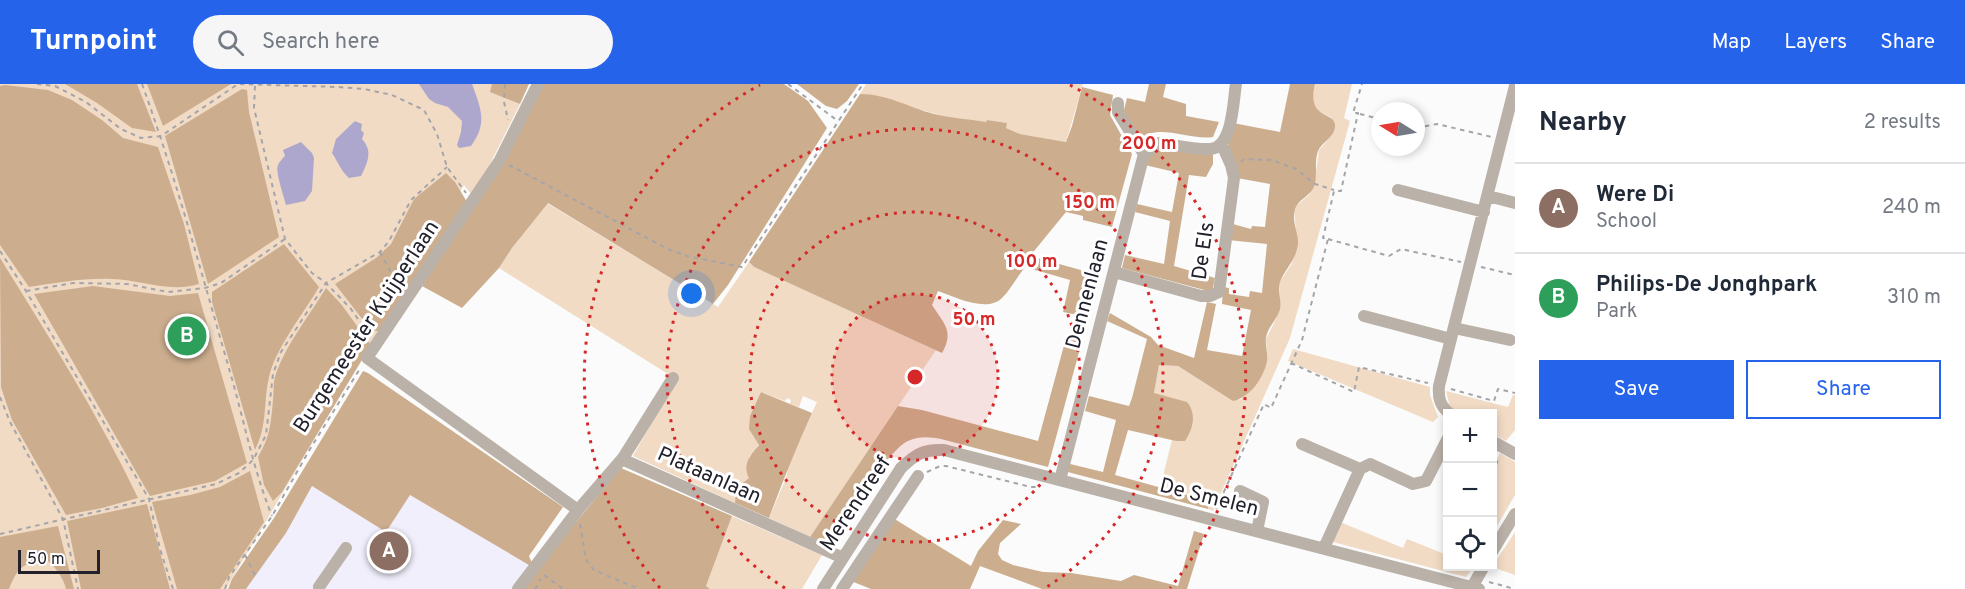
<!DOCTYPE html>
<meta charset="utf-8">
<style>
:root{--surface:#fff;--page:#f6f6f7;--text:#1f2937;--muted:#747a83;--line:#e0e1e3;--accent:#2563eb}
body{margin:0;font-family:Overpass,sans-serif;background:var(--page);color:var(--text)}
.controls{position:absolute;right:18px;bottom:18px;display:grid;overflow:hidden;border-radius:0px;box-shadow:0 3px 9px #0003}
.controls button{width:54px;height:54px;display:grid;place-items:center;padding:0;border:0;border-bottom:2px solid var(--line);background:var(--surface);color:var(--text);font:30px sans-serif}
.compass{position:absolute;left:1371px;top:18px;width:54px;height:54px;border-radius:50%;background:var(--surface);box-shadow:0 3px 9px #0003;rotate:281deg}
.scale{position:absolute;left:18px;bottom:15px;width:82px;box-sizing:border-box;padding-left:6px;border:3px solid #22202a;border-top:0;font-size:16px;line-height:21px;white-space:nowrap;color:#22202a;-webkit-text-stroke:4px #fff;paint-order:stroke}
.you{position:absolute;left:692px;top:210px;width:21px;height:21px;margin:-15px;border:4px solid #fff;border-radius:50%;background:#1a73e8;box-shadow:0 0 0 9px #1a73e833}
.badge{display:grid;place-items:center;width:39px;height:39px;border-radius:50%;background:var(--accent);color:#fff;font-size:20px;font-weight:700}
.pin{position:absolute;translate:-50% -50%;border:3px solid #fff;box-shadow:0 2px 6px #0006}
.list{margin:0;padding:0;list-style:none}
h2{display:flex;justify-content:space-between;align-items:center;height:78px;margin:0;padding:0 24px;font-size:26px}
h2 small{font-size:20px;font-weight:400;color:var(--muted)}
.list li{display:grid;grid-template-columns:39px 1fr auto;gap:18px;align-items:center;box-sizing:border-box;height:90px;padding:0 24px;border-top:2px solid var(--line)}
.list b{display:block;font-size:22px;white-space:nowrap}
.list p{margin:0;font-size:20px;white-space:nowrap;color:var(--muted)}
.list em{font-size:20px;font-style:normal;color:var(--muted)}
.actions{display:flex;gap:12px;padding:18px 24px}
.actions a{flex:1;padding:14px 0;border:2px solid var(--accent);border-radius:0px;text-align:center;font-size:21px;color:var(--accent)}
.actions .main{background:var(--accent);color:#fff}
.icon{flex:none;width:33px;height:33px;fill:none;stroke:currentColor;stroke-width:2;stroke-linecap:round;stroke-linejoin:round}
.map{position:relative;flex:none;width:1515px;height:505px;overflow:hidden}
header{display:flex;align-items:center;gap:36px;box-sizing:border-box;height:84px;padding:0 30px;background:var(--accent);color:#fff}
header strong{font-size:28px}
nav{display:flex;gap:33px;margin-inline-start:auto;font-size:21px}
.search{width:420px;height:54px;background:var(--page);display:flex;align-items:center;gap:15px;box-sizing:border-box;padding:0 21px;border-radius:33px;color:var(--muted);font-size:22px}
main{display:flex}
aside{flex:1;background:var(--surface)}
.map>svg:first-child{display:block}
.built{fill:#f1effc}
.green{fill:#f1dbc5}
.forest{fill:#ccae8f}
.water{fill:#ada7cd}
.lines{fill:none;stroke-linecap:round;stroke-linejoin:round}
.path{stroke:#a5a5a9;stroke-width:2;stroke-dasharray:4.5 4.5;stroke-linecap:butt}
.minor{stroke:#bab1a8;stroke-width:12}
.ring{fill:none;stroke:#d62828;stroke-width:3;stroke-dasharray:3 6}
.labels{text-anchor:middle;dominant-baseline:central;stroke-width:6;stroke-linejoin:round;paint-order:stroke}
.street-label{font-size:21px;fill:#22202a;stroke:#fff}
.centre{fill:#d62828;stroke:#fff;stroke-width:3}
.ring-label{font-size:18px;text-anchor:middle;font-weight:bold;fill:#d62828;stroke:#fff;stroke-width:6;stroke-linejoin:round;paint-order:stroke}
</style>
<header>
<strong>Turnpoint</strong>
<div class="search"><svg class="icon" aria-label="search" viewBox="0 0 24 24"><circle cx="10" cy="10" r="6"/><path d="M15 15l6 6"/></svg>Search here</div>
<nav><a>Map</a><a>Layers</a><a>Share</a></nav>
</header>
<main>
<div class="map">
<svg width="1515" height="505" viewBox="0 0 1515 505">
<rect width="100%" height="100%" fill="#fafbfa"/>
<path class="built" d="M312 402 386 447 410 411 534 484 521 505H246L286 449Z"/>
<path class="green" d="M0 0H523L514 17 520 20 485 90 471 110 464 101 226 505H0Z
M866 0H1083L1066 58 1020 50 1006 44V39L987 36 986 39 948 33 860 10Z
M1315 0H1352L1344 34 1350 37 1290 254 1213 427 1208 425 1209 416 1160 404 1172 356 1176 357 1158 311 1154 309 1159 281 1178 282 1211 303 1240 316 1253 304 1267 275 1266 255 1276 235 1280 215 1279 199 1291 181 1298 164 1294 127 1296 122 1309 111 1314 103 1319 66 1332 51 1331 33C1312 27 1311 19 1315 0Z
M547 119 718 223 749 178 754 183 936 266 810 453 769 434 786 394 789 380 817 318 803 312 799 323 790 320 791 316 787 314 785 317 761 308 758 316 759 360 749 373V394L736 404 735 419 633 372 676 295 499 184 512 164Z
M1293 265 1430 303V311L1438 333 1433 338 1288 277Z
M1446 307 1508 323 1513 311H1515V346L1506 357 1493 350 1492 330 1458 329 1447 321 1449 319Z
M1500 369 1515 378V411L1493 449V384Z
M732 432 822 471 802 505H710L706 502Z
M1340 438 1403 464 1407 455 1447 471 1448 482 1473 483 1466 493 1333 458Z
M1515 448V491L1492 483Z"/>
<path class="forest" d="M65 0H137L156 48 132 44 97 19Z
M147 0H231L163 42Z
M492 0H529L520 20 490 8Z
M544 0H784L808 17 827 44 728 201 713 220 548 119 512 164 499 184 462 224 422 202 500 86Z
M797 0H859L847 17 837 25 826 22Z
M1149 0H1166L1163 13 1186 20V32L1219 38 1213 53C1189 57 1158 38 1138 56L1123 30 1127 14 1145 18Z
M1290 0H1315C1306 38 1337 26 1335 43 1334 53 1324 57 1319 65 1313 76 1319 93 1313 105 1308 113 1298 116 1295 125 1291 137 1299 149 1298 161 1296 176 1285 185 1280 198 1277 206 1282 216 1280 225 1277 236 1267 244 1266 254 1265 262 1268 269 1267 277 1264 293 1250 314 1233 317L1178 282 1159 281 1154 309 1187 318C1197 330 1193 345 1185 357H1176L1128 346 1115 391 1209 417 1208 425 1064 387 1066 379 1103 388 1116 336 1085 327 1089 312 1129 322 1132 314 1147 255 1107 237 1110 229 1151 253 1158 261 1194 274 1207 218 1216 220 1207 266 1242 272 1251 226 1222 220 1223 203 1229 204V210L1249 213 1250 207 1262 209 1267 160 1228 156 1229 139 1251 145 1252 142 1265 143 1270 100 1237 94 1228 59 1233 39 1280 48Z
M5 1 48 6 72 16 102 36 123 54 158 63 184 140 199 200C169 209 142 196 112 195 81 194 58 199 29 203L0 161V2Z
M1082 3 1113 11 1110 31 1132 70 1112 143 1083 136V132L1066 128 1030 172 1099 191 1088 233 1063 228 1070 196 1025 183C1017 193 1011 205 1002 214 987 229 955 213 938 207L932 221C945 241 954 247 942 269L754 183 749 178 860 10C887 10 908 23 934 30 951 34 968 35 986 38L987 36 1007 39 1006 44 1020 50 1066 58 1072 42Z
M242 5 247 6 249 28 279 153 208 200 165 52Z
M1159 63 1213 71V80L1206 93 1189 91 1174 182 1215 194 1212 208 1122 184 1125 171 1164 180 1170 137 1135 128 1137 120 1172 128 1179 89 1145 81 1148 74Z
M446 89 455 98 467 118 380 248 370 245 335 200 376 174 391 160 414 115Z
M284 160 319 203C304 229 275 265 269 293 263 320 268 340 255 366L212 218V208Z
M0 174C49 253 98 330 138 414L102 424 66 431 12 336 1 303Z
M93 202 170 212 198 209 247 379 215 397 150 412 34 210Z
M326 204 341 220 371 261 282 408 273 417 264 401 258 373C270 353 271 339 273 316 274 308 273 300 275 293 284 263 310 231 326 204Z
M1066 254 1082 257 1048 383 941 355C930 353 919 352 908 357 889 365 841 440 828 461L810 453 898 322 922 326 1038 357Z
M363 287 368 289 563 423 529 472 534 484 410 411 386 448 312 402 286 449 246 505H228L232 495 274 434Z
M761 308 812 329C796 364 782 399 769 434L735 419 736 404 749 394C742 381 750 371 759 361L749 345 750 332Z
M621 384 732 432 706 502 710 505H523L539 483Z
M250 387 264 438 220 505H177L152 418 190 411 220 403Z
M147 420 170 505H81L67 437Z
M888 431 971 482 978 467 1003 436 1021 440 1000 459 998 470 1002 476 1013 481 1043 488 1071 489 1121 497 1134 491 1178 502 1194 447 1204 450 1187 505H1042L980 482 970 505H871L851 497Z
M58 442 74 505H66C64 494 53 479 43 474 21 482 18 483 9 505H0V453Z"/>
<path class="water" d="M419 0H472C481 25 488 39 471 62L459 64 457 61 461 48 462 37 448 23 435 19 429 15Z
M355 37 362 40 361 46 364 49 362 55C373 67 368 78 361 92L349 94C341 87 338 78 332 69L336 55Z
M301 58 312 69 314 74 312 107 305 117 286 121C284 112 275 88 278 81 280 77 282 75 285 72L283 66Z"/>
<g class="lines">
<path class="path" d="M37 0 55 2 86 18 121 45 141 54 161 52 238 0 338 3 364 5 392 11 424 26 437 50 447 83 466 109
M142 0C176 94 202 191 230 288 244 336 253 385 272 432
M505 0 504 18 508 36
M788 0 838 37
M255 2 254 24 285 155 312 189 326 199 351 225 369 251
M1360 30 1380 35
M1416 44 1437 40 1492 53
M1241 78 1244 75 1272 76 1296 85 1315 100 1334 106
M509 81 668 165 687 172 742 183 863 0
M1328 155 1389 172 1401 165 1461 178
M0 167 26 207 149 415 160 465 173 505
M380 168 400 205
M1481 183 1515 191
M26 207 73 199 127 200 168 208 205 204 221 199 285 155
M1291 279 1354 308 1359 283 1428 299
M1451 305 1494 317 1498 305 1515 309
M0 313 10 338 63 435 78 505
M927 388 940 382H946L1031 403H1038
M1492 389 1499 374
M1216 425 1264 320 1271 324 1302 256 1328 155 1323 154 1334 107H1341L1358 29H1353L1362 0
M580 440 586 476 594 486 639 505
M0 450 216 400 239 389 253 376 266 351 273 290 281 268 326 199 380 168 389 157 411 116 447 83
M245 471 255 491
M1448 472V474
M544 491 563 505
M1489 498 1515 505
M225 505 229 493 272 432 310 365 361 283
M535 505 541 495"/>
<path class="minor" d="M538 0 500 76 367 274 578 426 623 374 624 376 843 474
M1118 19V28L1144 70
M1398 106 1484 128
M1488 112 1515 119
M1114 188 1201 212H1210L1219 208 1234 94 1231 81 1222 61
M1364 232 1451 255
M1454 244 1510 256
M1450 330C1440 322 1438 314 1439 302L1515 2
M1492 357 1515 370
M1302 360 1360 385
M623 374 673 294
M1060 396 1144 70 1159 59C1174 61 1197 66 1211 65 1233 62 1233 18 1236 0
M1240 407 1263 418 1257 447
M1324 464 1360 385 1370 380 1413 400 1426 397 1448 354
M1492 468 1515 430
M319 503 346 464
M518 505 578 426
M823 505 901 384C916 370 923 365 944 366L1479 505
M842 505 918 392
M1471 505 1484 482"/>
</g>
<circle cx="915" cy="293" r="83" fill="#d62828" fill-opacity=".12"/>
<g class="ring">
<circle cx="915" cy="293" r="83"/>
<circle cx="915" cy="293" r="165"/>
<path d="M785 504A248 248 0 1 1 1045 504"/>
<path d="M660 504A331 331 0 0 1 760 1M1070 1A331 331 0 0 1 1170 504"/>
</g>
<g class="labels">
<g class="street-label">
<text transform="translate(1204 167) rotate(-82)">De Els</text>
<text transform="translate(1088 210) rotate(-75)">Dennenlaan</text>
<text transform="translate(367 243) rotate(-57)">Burgemeester Kuijperlaan</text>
<text transform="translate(709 392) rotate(24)">Plataanlaan</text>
<text transform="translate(1209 414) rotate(14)">De Smelen</text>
<text transform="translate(856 420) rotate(-56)">Merendreef</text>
</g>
</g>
<circle cx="915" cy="293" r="9" class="centre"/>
<g class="ring-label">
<text x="1149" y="65">200 m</text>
<text x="1090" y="124">150 m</text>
<text x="1032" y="183">100 m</text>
<text x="974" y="241">50 m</text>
</g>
</svg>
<div class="controls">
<button>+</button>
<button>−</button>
<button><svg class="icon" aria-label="locate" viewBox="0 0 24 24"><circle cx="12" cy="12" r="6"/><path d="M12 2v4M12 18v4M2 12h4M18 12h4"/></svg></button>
</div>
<svg class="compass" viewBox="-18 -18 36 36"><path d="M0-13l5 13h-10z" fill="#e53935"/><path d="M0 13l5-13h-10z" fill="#747a83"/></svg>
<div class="scale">50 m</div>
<div class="you"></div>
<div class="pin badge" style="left:389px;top:467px;background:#8d6e63">A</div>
<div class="pin badge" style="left:187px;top:252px;background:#2e9e5b">B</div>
</div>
<aside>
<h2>Nearby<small>2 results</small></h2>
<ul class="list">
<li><span class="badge" style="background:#8d6e63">A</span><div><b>Were Di</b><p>School</p></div><em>240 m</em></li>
<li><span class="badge" style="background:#2e9e5b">B</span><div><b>Philips-De Jonghpark</b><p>Park</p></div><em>310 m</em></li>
</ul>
<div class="actions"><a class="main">Save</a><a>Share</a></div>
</aside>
</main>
